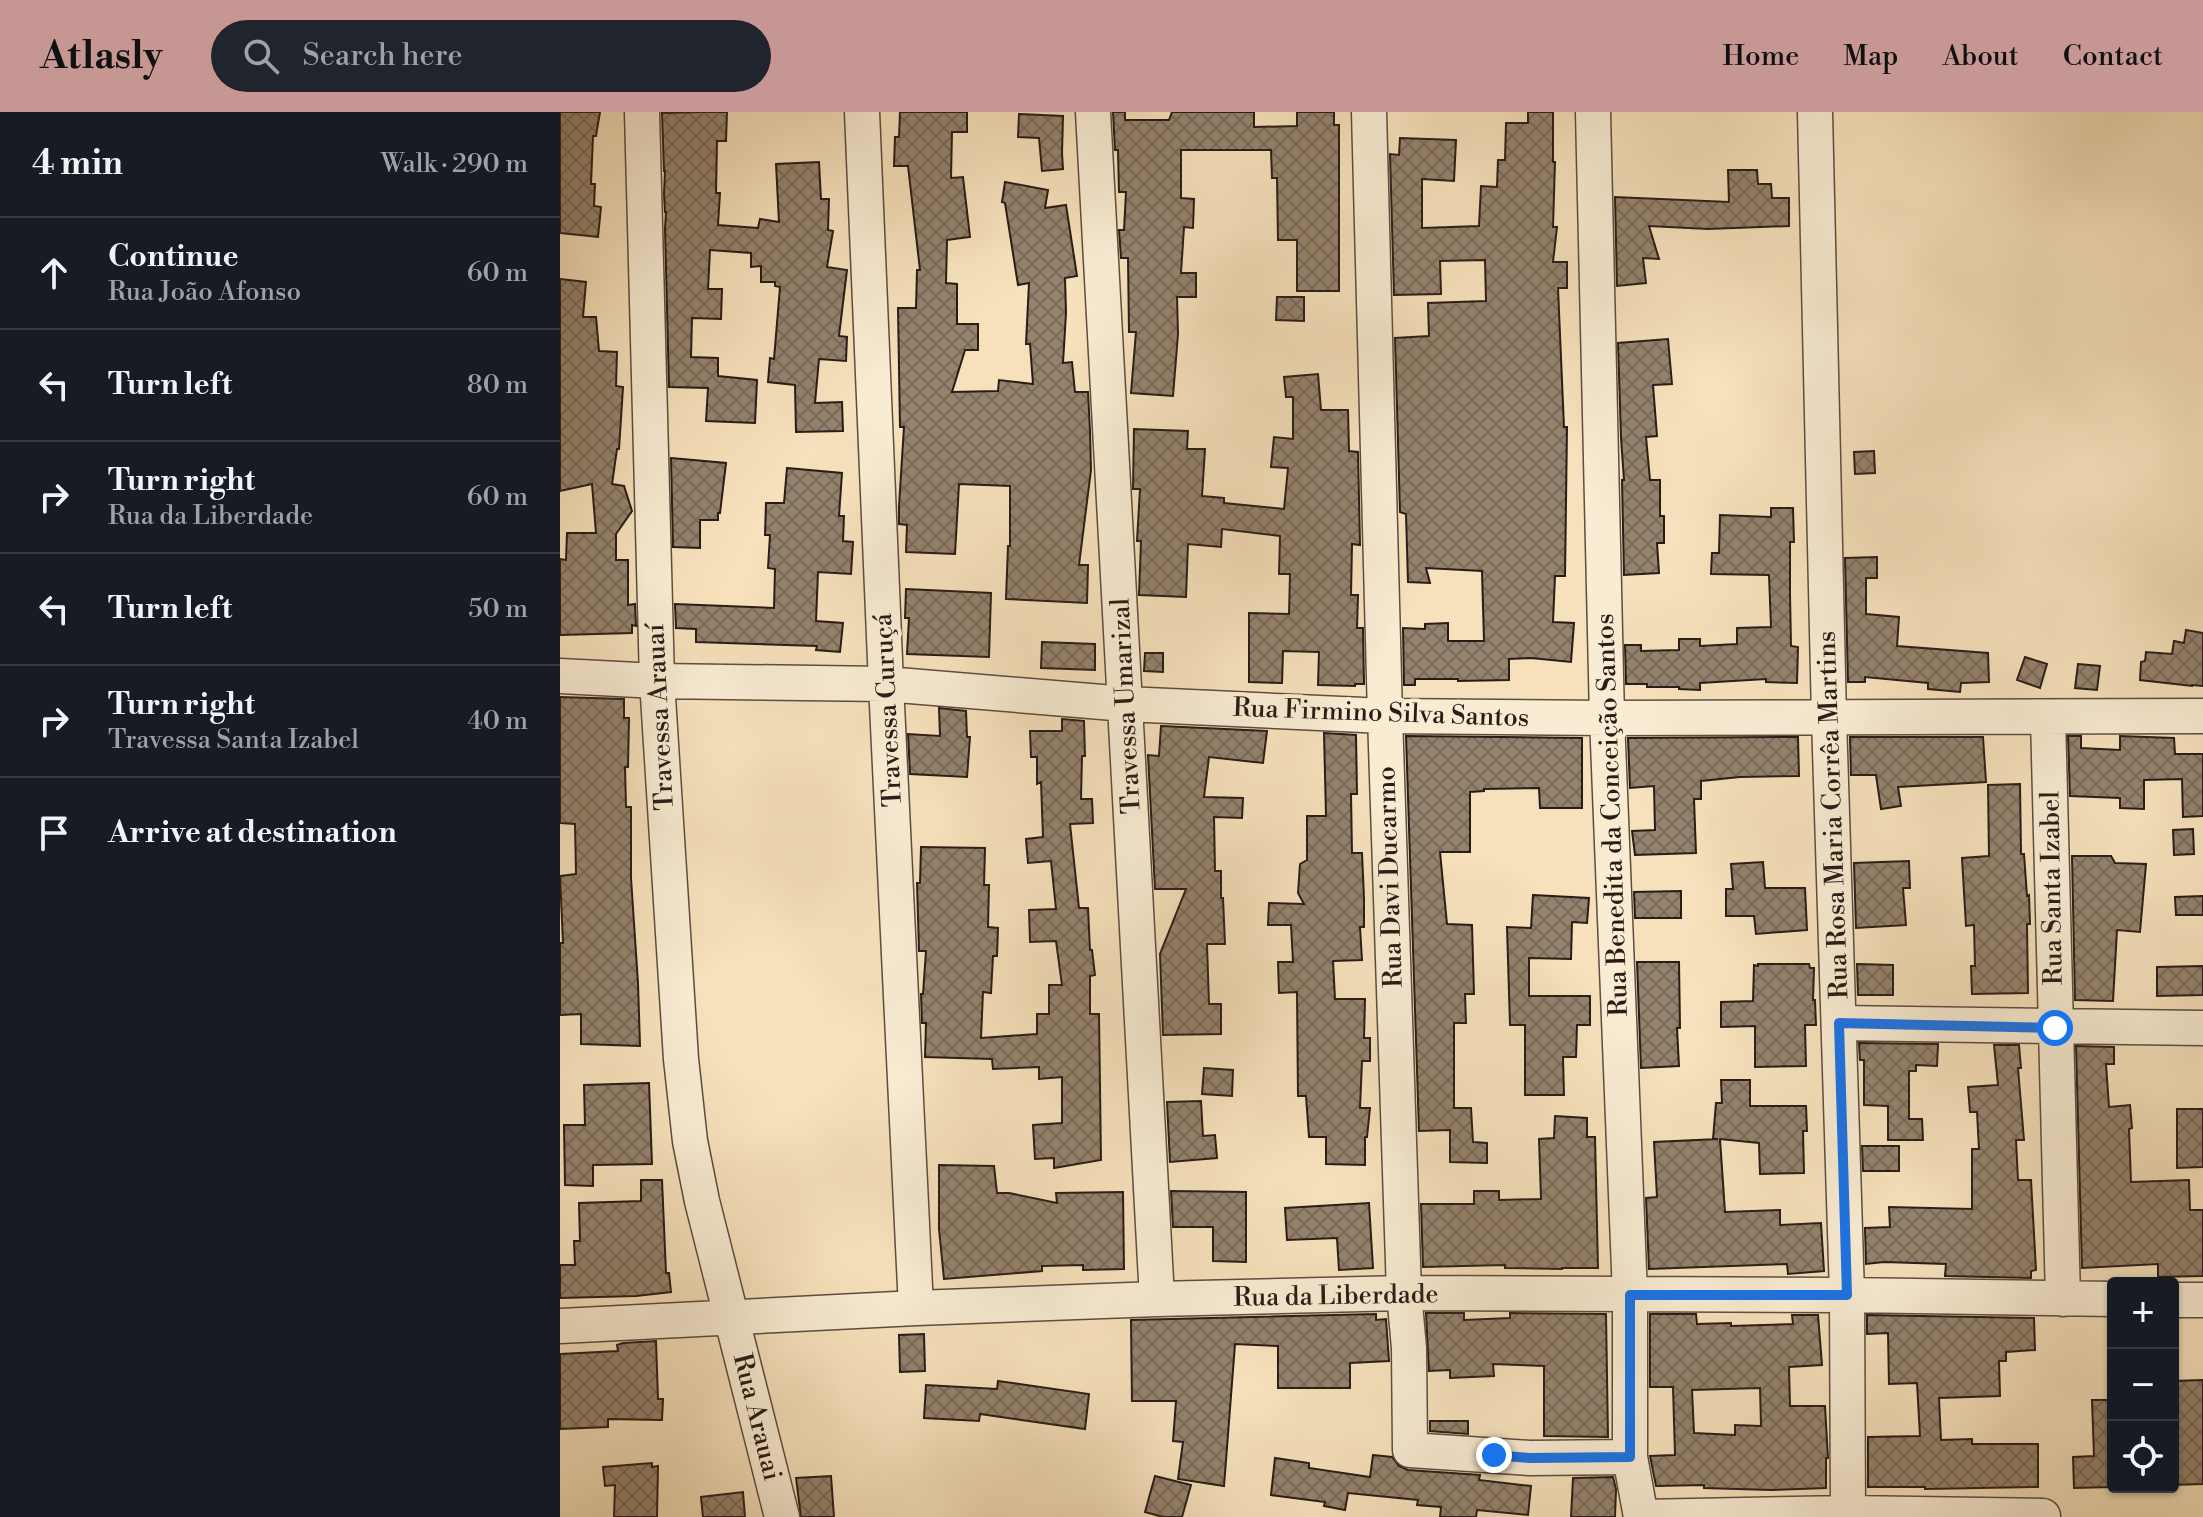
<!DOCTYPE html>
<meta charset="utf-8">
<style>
:root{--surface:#171b24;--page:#20242c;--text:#f1f3f6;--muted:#9ea1a6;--line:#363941;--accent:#c59692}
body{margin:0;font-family:"Libre Bodoni",serif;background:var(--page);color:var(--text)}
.controls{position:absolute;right:24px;bottom:24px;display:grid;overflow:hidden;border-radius:8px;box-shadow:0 2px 6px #0004}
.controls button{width:72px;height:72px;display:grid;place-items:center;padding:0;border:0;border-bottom:2px solid var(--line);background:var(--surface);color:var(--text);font:40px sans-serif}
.stop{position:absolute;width:24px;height:24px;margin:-18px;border:6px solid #1a73e8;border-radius:50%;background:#fff}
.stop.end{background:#1a73e8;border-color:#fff;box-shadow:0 2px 8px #0008}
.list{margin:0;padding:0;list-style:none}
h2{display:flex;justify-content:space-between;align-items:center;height:104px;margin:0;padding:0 32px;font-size:34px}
h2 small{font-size:26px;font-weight:400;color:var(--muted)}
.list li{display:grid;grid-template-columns:52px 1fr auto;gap:24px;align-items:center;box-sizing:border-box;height:112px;padding:0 32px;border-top:2px solid var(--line)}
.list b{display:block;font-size:30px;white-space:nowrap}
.list p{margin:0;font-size:26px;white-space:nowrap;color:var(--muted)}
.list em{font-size:26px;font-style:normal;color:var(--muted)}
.icon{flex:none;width:44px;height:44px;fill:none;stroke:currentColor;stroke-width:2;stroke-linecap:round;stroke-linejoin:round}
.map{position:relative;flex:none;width:1643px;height:1405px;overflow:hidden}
header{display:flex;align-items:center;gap:48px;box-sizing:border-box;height:112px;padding:0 40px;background:var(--accent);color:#111}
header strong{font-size:38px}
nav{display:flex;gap:44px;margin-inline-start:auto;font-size:28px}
.search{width:560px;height:72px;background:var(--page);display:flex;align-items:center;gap:20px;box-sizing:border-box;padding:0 28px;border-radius:44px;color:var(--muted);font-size:30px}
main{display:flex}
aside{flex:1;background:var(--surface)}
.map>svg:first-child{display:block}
.building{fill:url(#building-cross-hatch);stroke:#291c17;stroke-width:2;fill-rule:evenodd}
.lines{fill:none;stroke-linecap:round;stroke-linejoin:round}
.minor-casing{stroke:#5c4d40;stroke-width:37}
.minor{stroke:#f9ecd3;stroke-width:34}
.route{stroke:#1a73e8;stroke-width:10}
.labels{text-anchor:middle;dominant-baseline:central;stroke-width:8;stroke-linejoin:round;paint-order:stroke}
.street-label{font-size:26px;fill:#291c17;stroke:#f9ecd3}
</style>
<header>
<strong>Atlasly</strong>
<div class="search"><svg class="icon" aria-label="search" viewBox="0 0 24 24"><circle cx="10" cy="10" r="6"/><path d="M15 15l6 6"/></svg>Search here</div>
<nav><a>Home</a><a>Map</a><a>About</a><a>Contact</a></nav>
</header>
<main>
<aside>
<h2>4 min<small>Walk · 290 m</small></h2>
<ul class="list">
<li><svg class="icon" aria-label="ahead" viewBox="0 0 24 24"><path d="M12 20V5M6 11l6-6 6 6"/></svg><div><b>Continue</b><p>Rua João Afonso</p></div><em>60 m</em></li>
<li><svg class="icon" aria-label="left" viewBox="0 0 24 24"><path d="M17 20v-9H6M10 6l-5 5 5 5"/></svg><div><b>Turn left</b></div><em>80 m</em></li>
<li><svg class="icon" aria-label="right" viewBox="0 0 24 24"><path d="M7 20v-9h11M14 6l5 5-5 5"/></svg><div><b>Turn right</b><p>Rua da Liberdade</p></div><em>60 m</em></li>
<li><svg class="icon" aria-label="left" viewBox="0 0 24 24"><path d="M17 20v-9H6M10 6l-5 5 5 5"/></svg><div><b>Turn left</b></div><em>50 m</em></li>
<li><svg class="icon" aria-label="right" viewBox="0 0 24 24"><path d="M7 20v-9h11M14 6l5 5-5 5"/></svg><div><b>Turn right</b><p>Travessa Santa Izabel</p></div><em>40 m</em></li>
<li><svg class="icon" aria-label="arrive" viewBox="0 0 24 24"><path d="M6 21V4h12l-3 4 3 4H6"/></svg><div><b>Arrive at destination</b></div></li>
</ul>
</aside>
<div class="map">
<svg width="1643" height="1405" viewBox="0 0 1643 1405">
<defs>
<pattern id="building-cross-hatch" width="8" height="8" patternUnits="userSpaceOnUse" patternTransform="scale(2)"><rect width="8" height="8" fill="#94826d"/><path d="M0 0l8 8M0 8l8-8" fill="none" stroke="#796a59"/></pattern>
</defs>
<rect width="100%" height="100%" fill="#f6e1bc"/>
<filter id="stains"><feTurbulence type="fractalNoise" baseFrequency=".0025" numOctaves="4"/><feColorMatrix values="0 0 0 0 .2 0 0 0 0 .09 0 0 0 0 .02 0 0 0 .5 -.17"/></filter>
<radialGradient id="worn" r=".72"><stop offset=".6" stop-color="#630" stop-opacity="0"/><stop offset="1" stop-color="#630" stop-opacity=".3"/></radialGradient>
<path class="building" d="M0 0H40L36 24H33L31 72H35L34 94 41 95 38 125 0 121Z
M141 0H167L166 29H157L156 81H160L158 113 198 116 200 107 219 110 216 52 259 50 261 87H269L268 118 273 119 267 155 287 158 279 224 287 225 286 249 259 247 255 291 282 290 283 319 236 320 235 273 208 270 210 246 214 247 220 175 215 174V170H201V154L191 155V141L150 138 148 177H162L161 207 132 206 131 245 158 246V264L197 268 195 311 146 309 148 276 109 275 105 117 106 100H105L104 82 105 59H104L102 1Z
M340 0H407V20H392L391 66 403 65 410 125 387 128 386 171 397 172V212H418V238H405L392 280 438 279 439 268 473 272 470 232H466L469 171 458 173 445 91 442 90 445 70 488 78 485 96 506 93 517 164 505 166 506 201 503 251 512 250 515 280H528L530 319 531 358 519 453H528L527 491 446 487 448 434H450V374L399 372 395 442 346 440 347 413 339 412V394L344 315H340L338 196H356L357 158H360L348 54H334L335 25H339Z
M553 0H565V8H609L612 0H694V15L737 14V0H774V13H779V179H737V128H718L717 66H712L711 38H621V86L634 87 633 116 624 115 621 161H636V185H617L618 222 613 284 571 281 576 220H569L568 146H561L559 118H564L566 80H559L558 38H555Z
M968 0H993V50H995L993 115H997L993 150H1007V176H998L1004 315H1007L1005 464H995L993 510 1014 511 1011 550 971 546 949 547V568L898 569V567H855V573H844L843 516 865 517V512L888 511V529H924L922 459 866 456 870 471 848 470 846 402 840 400 835 226 869 224 868 191 926 189 925 148 880 149 881 182 834 183 830 42 839 43 840 26 896 28 894 69 862 67V116L919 114 921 74 937 75 938 48H945L946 11H968Z
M459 2 503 4 502 41 503 57 482 59 479 26 458 25Z
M1168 58H1197L1198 72H1211L1212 86H1229V114L1148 117 1089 114 1099 147 1083 146 1086 171 1057 174 1055 85 1169 90Z
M0 167 26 170 23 205H36L39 239 57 240 56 274 63 275 59 337H57L52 372 64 374 72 399 56 422V448H68V493L75 492 76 514 72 513V521L0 523V447L6 448 7 421H36L32 372 0 379Z
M717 185H744V209L716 208Z
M1108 227 1112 272 1093 273 1097 324 1086 325 1090 368H1100V404H1104V431H1097L1099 461 1064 463 1062 368H1064L1061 326 1058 231Z
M758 262 761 298H788L789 339 798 340 800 433 792 432 791 483H798L797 516H803L804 572H795V574L758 573 759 540 723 539 722 571 689 570V501L729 502 730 462H719L720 424 662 417 661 435 628 432 626 485 579 483 581 429H577L580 377H573L574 317 628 319 627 337H645L642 384 664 386V391L724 397 728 356 711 355 714 325 733 327V285H726L724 265Z
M1314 339 1315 361 1295 362 1294 340Z
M111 346 166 351 160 401H158V408H140V436L113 435Z
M227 356 282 361 279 404H284L283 429 293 430 291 462 258 460 256 509 283 511 280 540 256 538 257 534 136 530V517L116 516 115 492 214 496 215 457 208 456 210 423H205L206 391H224Z
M1211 396H1233L1234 430H1230V482L1231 534 1238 535 1237 571 1206 570V567L1140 571V578L1119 577V575H1087V572H1066L1065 533H1081V539L1119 538V527H1140V534L1177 532V516L1211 515 1209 463 1151 462 1152 441H1159L1160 403 1211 405Z
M1317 445V466H1306V502L1339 505 1337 534 1428 541 1429 570 1401 571 1400 580 1368 577V571L1305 565V570H1288L1285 446Z
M346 477 431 481 429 545 347 542 349 506H345Z
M1626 518 1643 521V574L1632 573V574L1580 568 1581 550 1585 549 1586 540 1612 542 1614 529 1624 531Z
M482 530 535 532V558L481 556Z
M585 541H603V560L584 559Z
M1465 545 1487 552 1480 576 1457 568Z
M1518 552 1540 554 1537 578 1515 576Z
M0 585 64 587V606H69L68 655H65L66 695H71V766L78 871 80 934 21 932V902L0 903V831H3L0 764 16 762 15 712 0 711Z
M379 596 406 599 407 625H410L407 665 350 662 348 622 380 624Z
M502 607 524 609 525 644H522L521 687H532L533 711 510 712 519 796H528L530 838H532L535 863 530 864V902H539L541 1048 494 1056V1046L475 1047 473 1013 502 1011V965L479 967V955L433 957 432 947 365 945 366 911H362L361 882H363L366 839H359L357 771H360L361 735 425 736 424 773H429L428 815 438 816 437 844H433L431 881 423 880 421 926 477 922V902H489V873H502L496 829 470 830 469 798 496 797 491 749 468 751 466 727 483 725 481 670 477 672V645H471L470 619H502Z
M601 614 707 619 703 651 649 645 644 685 683 686 682 706 654 705 655 759H661V786H663L665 832H647L649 892H661V922L603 923 600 842 626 777H595L588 643 599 644Z
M764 621 796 623 797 682H791L792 741H802L804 786V815H800L802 848 773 849 775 887H805L804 926H810V949H802L800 996H810L807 1025H805V1053L766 1052V1025H749L746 984H738L737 880 719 881 718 850H733L731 813H708L709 791 744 792 738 781 740 752 747 748V704H766Z
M846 624 1022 626V696H980L979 676 924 677V679L910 680V740H880L887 812 912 813 914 882H905L906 911H894V996H911L913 1030 927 1031V1051L890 1050V1018L859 1019Z
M1508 624H1521V636L1560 638V624L1614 626 1615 642H1643V704L1623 705 1622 667 1584 668V697L1560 696V686L1510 684Z
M1238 625 1239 664 1180 665 1141 669V687H1134L1136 741 1075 743 1072 719 1095 718 1094 674 1070 676 1068 626Z
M1290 625H1423L1426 670 1338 675 1341 694 1321 697 1316 663H1291Z
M1460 672 1461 742H1464L1467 784 1469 783 1470 812H1467L1468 881 1412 882 1411 854H1415L1414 813 1406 814 1402 746 1429 744 1428 673Z
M1633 717 1634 742 1614 743 1613 718Z
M1512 744H1551L1555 751 1586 752 1580 820 1557 818 1553 889 1515 888Z
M1349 749 1350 776H1343L1346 813 1296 816 1294 751Z
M1203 750 1205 776H1245L1247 818 1196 822 1194 804H1166V777H1173L1171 752Z
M1121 779V806H1075L1074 780Z
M973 783 1029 786 1027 811 1012 810 1011 847 969 846V884H1030V913H1017L1016 945H1003L1004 983H965V913H950L947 815 971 816Z
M1643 784V803H1616L1615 785Z
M1077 850H1119L1120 916H1117L1119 954 1081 956Z
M1198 852H1249L1250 856H1254L1253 888H1255L1256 913H1245L1246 954 1195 955V914L1161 915V890L1193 889 1194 853 1198 854Z
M1297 852 1333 853V883H1298Z
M1643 854V883L1597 884V855Z
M1299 931 1378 932 1377 954 1356 953V959H1349V1007H1362L1363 1028H1328V994L1304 993V948H1300Z
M1434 933H1459L1461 956H1458L1464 1028H1456L1458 1068H1471L1476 1158 1471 1159V1166L1385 1164 1386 1152 1324 1150 1306 1152 1305 1116 1330 1115 1329 1095 1412 1097V1037H1419L1417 1000H1410L1408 975 1438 973Z
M1516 934 1554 935V952H1546L1549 995 1570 993 1572 1016 1569 1017 1571 1070 1629 1068 1630 1098H1643V1164L1598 1165V1152L1522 1156Z
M644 956 673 958 672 984 642 982Z
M1161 968H1190V994H1246L1247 1019H1243L1244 1061 1200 1062 1199 1031 1160 1027 1165 1100 1220 1098V1113L1261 1111 1264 1159 1228 1162 1227 1152 1089 1157 1086 1086 1097 1085 1094 1030 1158 1027H1153L1156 991H1162Z
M89 971 92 1052 33 1053V1074L5 1073 4 1013H25L24 973Z
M641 989 643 1024 655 1023 657 1046 610 1050 607 990Z
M1617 997H1643V1055L1617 1056Z
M995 1004 1027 1006V1025H1035L1038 1156H1002V1157L945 1156V1153L863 1155 861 1092H914V1079H939V1088L981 1087 979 1027 994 1026Z
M1302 1034H1339V1059H1303Z
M379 1053 434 1054 437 1081H449L497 1091 496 1081 563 1080 564 1157 523 1158V1153L482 1154V1159L384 1167 379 1117Z
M81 1068H102L106 1161H109L111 1180 76 1184 0 1186V1153H15L14 1129H20L19 1091 81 1089Z
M611 1079 686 1080V1150L653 1149V1115H613Z
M809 1091 813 1156 779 1158 777 1126 727 1128 725 1096Z
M866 1201H904V1208L950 1206V1201L1046 1202 1048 1325 984 1324V1254L933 1252 934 1264 890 1266V1258L869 1259Z
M816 1202V1208L826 1207 829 1249 790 1251V1276H718V1234L675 1232 664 1374 618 1367 623 1330 613 1329 616 1289H572L571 1208Z
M1090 1202H1136L1137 1212 1171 1211V1214L1233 1212 1232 1203H1258L1262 1253 1229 1255 1230 1294H1265L1268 1346H1266V1376L1211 1378 1144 1376V1373L1096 1374 1090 1344 1115 1343 1113 1275H1090ZM1200 1276 1201 1314 1175 1313V1323L1134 1321 1132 1278Z
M1307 1203 1474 1206 1475 1238 1446 1240V1249H1439L1440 1284 1379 1286 1381 1328 1412 1327V1332H1478V1375L1365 1377V1375H1308V1325L1360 1324 1357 1271 1329 1272 1328 1221 1307 1222Z
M364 1222 365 1259 340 1260 339 1223Z
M96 1229 98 1287H103L102 1308 48 1307V1315L0 1317V1242L58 1239 57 1233 63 1231Z
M1643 1268V1372L1613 1373V1269Z
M438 1269 529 1282 525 1317 420 1302 419 1309 364 1306 366 1273 437 1277Z
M1532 1288H1553V1375L1514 1376 1513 1345 1534 1344Z
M870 1309H908V1322L870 1319Z
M813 1343 832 1345 839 1354 848 1358 920 1363 919 1368 971 1374 968 1403 917 1398 916 1405H880L881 1395 857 1393 858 1388 788 1381 785 1398 764 1394 765 1390 711 1383 715 1346 749 1351V1356L810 1365Z
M92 1351V1355L98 1354 97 1405H54L55 1373 45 1374 43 1355Z
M271 1364 274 1405H241L236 1366Z
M595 1364 631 1373 622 1405H603L585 1400Z
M1053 1365 1056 1377 1055 1405H1011L1013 1366Z
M183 1380 185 1405H143L141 1385Z"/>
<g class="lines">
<g class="minor-casing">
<path id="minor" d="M82 0 97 569 121 947 130 1029 142 1089 222 1405
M302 0 326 572 356 1196
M533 0 597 1187
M809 0 825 604 844 1181 849 1236 850 1338 970 1346 1070 1345
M1033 0 1047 606 1070 1183V1345L1081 1405
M1255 0 1269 606 1287 1183 1288 1405
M0 564 97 569 326 572 566 592 825 604 1047 606 1643 604
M1488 606 1503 1187
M1279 911 1643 916
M1613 1188H1643
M0 1214 356 1196 597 1187 844 1181 1287 1183 1553 1187
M1081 1405 1288 1401 1483 1404"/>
</g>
<use href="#minor" class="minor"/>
</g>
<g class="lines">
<path class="route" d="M934 1343 970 1346 1070 1345V1183H1287L1279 911 1495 916"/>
</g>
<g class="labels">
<g class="street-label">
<text transform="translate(566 594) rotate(-93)">Travessa Umarizal</text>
<text transform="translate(328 598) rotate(-93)">Travessa Curuçá</text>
<text transform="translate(821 601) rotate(2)">Rua Firmino Silva Santos</text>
<text transform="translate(100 605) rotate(-93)">Travessa Arauaí</text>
<text transform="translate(1052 703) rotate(-92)">Rua Benedita da Conceição Santos</text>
<text transform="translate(1273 703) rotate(-92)">Rua Rosa Maria Corrêa Martins</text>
<text transform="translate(830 765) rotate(-92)">Rua Davi Ducarmo</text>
<text transform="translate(1492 776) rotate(-91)">Rua Santa Izabel</text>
<text transform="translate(776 1184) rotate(-1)">Rua da Liberdade</text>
<text transform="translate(197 1305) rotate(76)">Rua Arauai</text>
</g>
</g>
<rect width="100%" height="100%" filter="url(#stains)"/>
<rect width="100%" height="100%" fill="url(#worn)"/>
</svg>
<div class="controls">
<button>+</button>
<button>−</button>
<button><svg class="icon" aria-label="locate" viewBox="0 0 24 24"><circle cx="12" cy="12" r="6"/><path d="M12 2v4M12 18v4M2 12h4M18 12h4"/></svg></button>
</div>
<div class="stop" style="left:1495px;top:916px"></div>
<div class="stop end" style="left:934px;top:1343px"></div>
</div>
</main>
